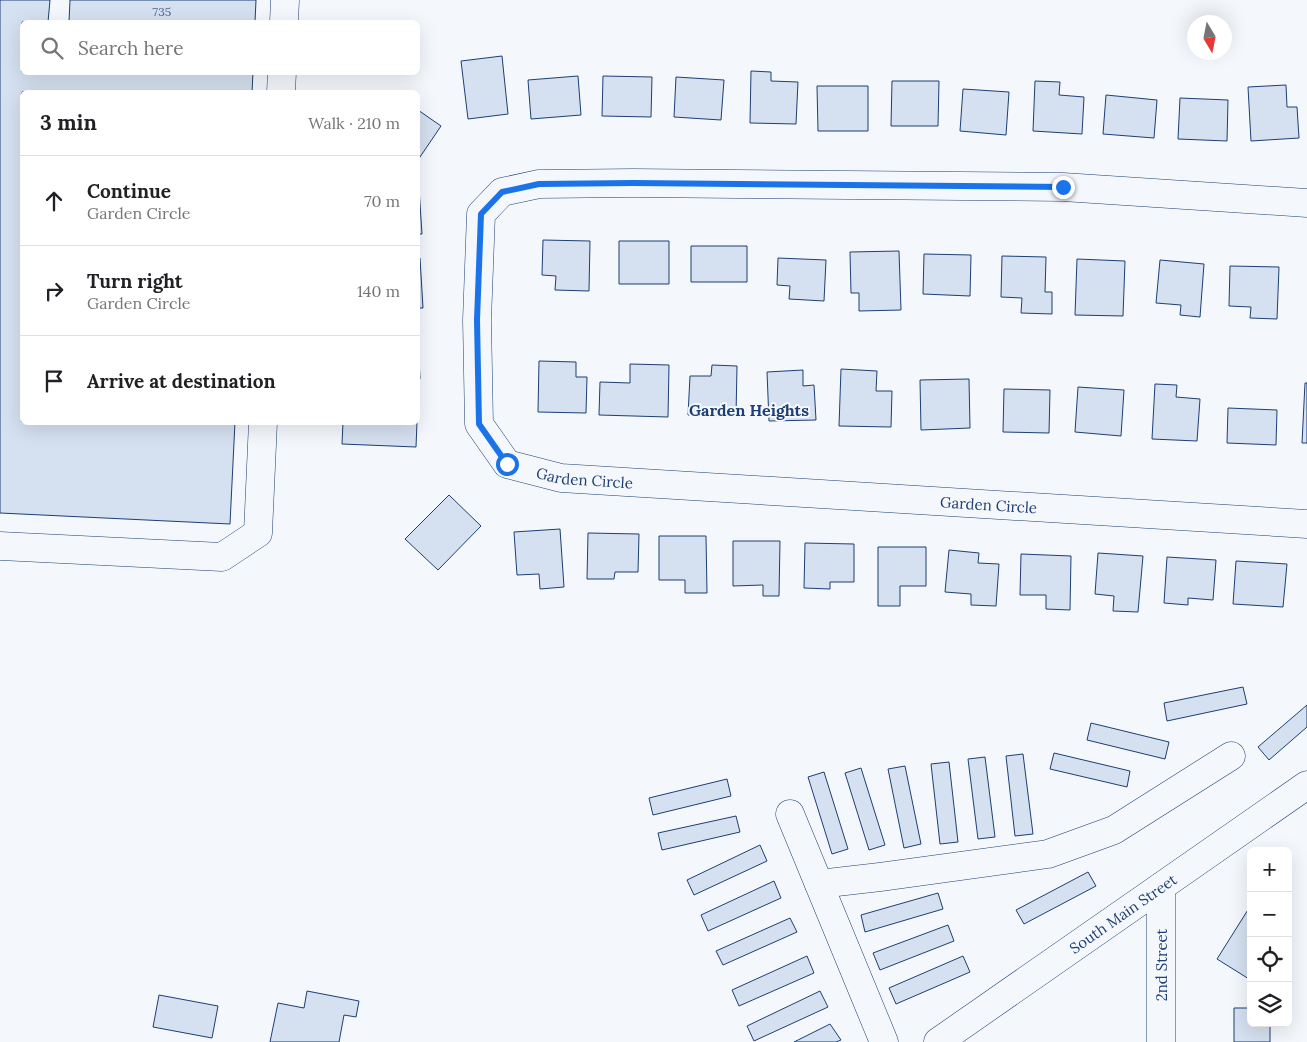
<!DOCTYPE html>
<meta charset="utf-8">
<style>
:root{--surface:#fff;--page:#f2f2f2;--text:#202124;--muted:#757577;--line:#e0e0e0}
body{margin:0;font-family:Lora,serif;background:var(--page);color:var(--text)}
.controls{position:absolute;right:15px;bottom:15px;display:grid;overflow:hidden;border-radius:8px;box-shadow:0 5px 20px #0002}
.controls button{width:45px;height:45px;display:grid;place-items:center;padding:0;border:0;border-bottom:1px solid var(--line);background:var(--surface);color:var(--text);font:25px sans-serif}
.compass{position:absolute;left:1187px;top:15px;width:45px;height:45px;border-radius:50%;background:var(--surface);box-shadow:0 5px 20px #0002;rotate:170deg}
.stop{position:absolute;width:15px;height:15px;margin:-11px;border:4px solid #1a73e8;border-radius:50%;background:#fff}
.stop.end{background:#1a73e8;border-color:#fff;box-shadow:0 1px 5px #0008}
.list{margin:0;padding:0;list-style:none}
h2{display:flex;justify-content:space-between;align-items:center;height:65px;margin:0;padding:0 20px;font-size:21px}
h2 small{font-size:16px;font-weight:400;color:var(--muted)}
.list li{display:grid;grid-template-columns:32px 1fr auto;gap:15px;align-items:center;box-sizing:border-box;height:90px;padding:0 20px;border-top:1px solid var(--line)}
.list b{display:block;font-size:19px;white-space:nowrap}
.list p{margin:0;font-size:16px;white-space:nowrap;color:var(--muted)}
.list em{font-size:16px;font-style:normal;color:var(--muted)}
.icon{flex:none;width:28px;height:28px;fill:none;stroke:currentColor;stroke-width:2;stroke-linecap:round;stroke-linejoin:round}
.map{position:relative;flex:none;width:1307px;height:1042px;overflow:hidden}
.search{position:absolute;background:var(--surface);box-shadow:0 5px 20px #0002;left:20px;top:20px;width:400px;height:55px;display:flex;align-items:center;gap:12px;box-sizing:border-box;padding:0 18px;border-radius:8px;color:var(--muted);font-size:19px}
.panel{position:absolute;background:var(--surface);box-shadow:0 5px 20px #0002;left:20px;top:90px;width:400px;height:335px;border-radius:8px}
.map>svg:first-child{display:block}
.building{fill:#d5e0f0;stroke:#1d3f73}
.lines{fill:none;stroke-linecap:round;stroke-linejoin:round}
.minor-casing{stroke:#1d3f73;stroke-width:29}
.minor{stroke:#f4f7fb;stroke-width:28}
.route{stroke:#1a73e8;stroke-width:6}
.labels{text-anchor:middle;dominant-baseline:central;stroke-width:4;stroke-linejoin:round;paint-order:stroke}
.number-label{font-size:12px;fill:#4b6792}
.street-label{font-size:15px;fill:#1d3f73;stroke:#f4f7fb}
.neighbourhood-label{font-size:16px;font-weight:bold;fill:#1d3f73;stroke:#f4f7fb}
</style>
<div class="map">
<svg width="1307" height="1042" viewBox="0 0 1307 1042">
<rect width="100%" height="100%" fill="#f4f7fb"/>
<path class="building" d="M0 0H50L48 22H22V72H253L252 92H22V422H235L230 524 0 513Z
M70 0H256L255 22H69Z
M502 56 508 114 468 119 461 61Z
M751 71 771 72V81L798 82 796 124 750 123Z
M578 76 581 115 531 119 528 80Z
M603 76 652 77 651 117 602 116Z
M676 77 724 80 721 120 674 117Z
M892 81H939L938 126H891Z
M1035 81 1060 82 1059 95 1084 97 1082 134 1033 131Z
M1286 85 1287 107H1297L1299 138 1251 141 1248 87Z
M817 86H868V131H818Z
M963 89 1009 92 1006 135 960 131Z
M1106 95 1157 100 1154 138 1103 134Z
M1180 98 1228 100 1227 141 1178 139Z
M418 110 441 126 418 160Z
M418 188H419L422 234H418Z
M543 240 590 241 589 291 555 290 556 276 542 275Z
M619 241H669V284H619Z
M691 246H747V282H691Z
M899 251 901 310 859 311V293H851L850 252Z
M924 254 971 255 970 296 923 294Z
M1002 256 1046 257 1045 292H1052V314L1021 313 1022 298 1001 297Z
M418 258H420L423 308H418Z
M778 258 826 260 824 301 789 299 790 286 777 285Z
M1077 259 1125 261 1123 316 1075 315Z
M1160 260 1204 264 1200 317 1180 315 1181 305 1156 303Z
M1230 266 1279 267 1277 319 1250 318 1251 307 1229 306Z
M418 337 420 379H418Z
M539 361 576 362V377H587L586 413 538 412Z
M630 364 669 365 668 417 599 415 600 382 630 383Z
M712 365 737 366 736 416 688 415 690 376H711Z
M841 369 877 371 876 391H892L891 427 839 426Z
M803 370V386L814 385 816 420 769 421 767 372Z
M969 379 970 428 921 430 920 380Z
M1305 383H1307V443H1302Z
M1155 384 1177 385 1176 397 1200 399 1197 441 1152 439Z
M1078 387 1124 390 1121 436 1075 432Z
M1004 389 1050 390 1049 433 1003 432Z
M1228 408 1277 410 1276 445 1227 443Z
M343 422H417L416 447 342 444Z
M449 495 481 526 438 570 405 539Z
M560 529 564 587 540 589 539 574 517 575 514 532Z
M588 533 639 534 638 572H615L614 579H587Z
M659 536H706L707 593H685V580H659Z
M733 541H780L779 596H763V585L733 586Z
M805 543 854 544V582H830V589L804 588Z
M878 547H926V586H900V606H878Z
M949 550 979 553 978 563 999 564 996 606 971 605V594L945 592Z
M1098 553 1143 556 1138 612 1113 611 1114 596 1095 594Z
M1021 554 1071 556 1070 610 1046 609V595H1020Z
M1167 557 1216 560 1213 600 1188 598V605L1164 603Z
M1236 561 1287 564 1283 607 1233 604Z
M1243 687 1247 704 1167 721 1164 703Z
M1307 705V727L1269 760 1258 747Z
M1091 723 1169 742 1165 759 1087 740Z
M1054 753 1130 771 1127 787 1050 769Z
M1023 754 1033 834 1015 836 1006 756Z
M985 757 995 837 978 839 968 759Z
M949 762 958 842 940 844 931 764Z
M905 766 921 844 904 848 888 769Z
M861 768 885 845 869 850 845 773Z
M824 772 848 849 832 854 808 777Z
M727 779 731 796 653 815 649 798Z
M736 816 740 832 662 850 658 833Z
M760 845 767 861 694 895 687 880Z
M1088 872 1096 886 1024 924 1016 910Z
M774 881 781 898 708 931 701 915Z
M938 893 943 909 865 932 861 915Z
M1251 905V976L1249 979 1217 959Z
M790 918 797 932 723 965 716 951Z
M948 925 954 941 880 970 873 953Z
M807 956 814 973 739 1006 732 990Z
M963 956 970 972 896 1004 889 988Z
M307 991 359 1001 356 1017 344 1015 339 1042H270L278 1003 304 1008Z
M820 991 828 1007 754 1041 747 1026Z
M159 995 218 1006 212 1038 153 1027Z
M1234 1008H1251V1023H1270V1042H1234Z
M830 1024 841 1040 836 1042H794Z"/>
<g class="lines">
<g class="minor-casing">
<g id="minor">
<path d="M284 22 285 0"/>
<path d="M281 92 282 72"/>
<path id="s1" d="M1307 203 1063 187 633 183 539 184 502 192 481 214 477 320 479 424 507 464 561 478 1307 524"/>
<path d="M0 546 222 557 258 533 263 422"/>
<path d="M790 814 884 1042"/>
<path d="M819 884 880 877 1048 854 1114 830 1231 756"/>
<path id="s2" d="M938 1042 1307 785"/>
<path d="M1161 1042V887"/>
</g>
</g>
<use href="#minor" class="minor"/>
</g>
<g class="lines">
<path class="route" d="M507 464 479 424 477 320 481 214 502 192 539 184 633 183 1063 187"/>
</g>
<g class="labels">
<g class="number-label">
<text x="162" y="11">735</text>
</g>
<g class="street-label">
<text stroke="none"><textPath href="#s1" startOffset="1175">Garden Circle</textPath></text>
<text stroke="none"><textPath href="#s1" startOffset="1580">Garden Circle</textPath></text>
<text stroke="none"><textPath href="#s2" startOffset="225">South Main Street</textPath></text>
<text transform="translate(1161 965) rotate(-90)">2nd Street</text>
</g>
<g class="neighbourhood-label">
<text x="749" y="410">Garden Heights</text>
</g>
</g>
</svg>
<div class="controls">
<button>+</button>
<button>−</button>
<button><svg class="icon" aria-label="locate" viewBox="0 0 24 24"><circle cx="12" cy="12" r="6"/><path d="M12 2v4M12 18v4M2 12h4M18 12h4"/></svg></button>
<button><svg class="icon" aria-label="layers" viewBox="0 0 24 24"><path d="M12 4l9 5-9 5-9-5zM3 14l9 5 9-5"/></svg></button>
</div>
<svg class="compass" viewBox="-18 -18 36 36"><path d="M0-13l5 13h-10z" fill="#e53935"/><path d="M0 13l5-13h-10z" fill="#757577"/></svg>
<div class="stop" style="left:507px;top:464px"></div>
<div class="stop end" style="left:1063px;top:187px"></div>
<div class="search"><svg class="icon" aria-label="search" viewBox="0 0 24 24"><circle cx="10" cy="10" r="6"/><path d="M15 15l6 6"/></svg>Search here</div>
<section class="panel">
<h2>3 min<small>Walk · 210 m</small></h2>
<ul class="list">
<li><svg class="icon" aria-label="ahead" viewBox="0 0 24 24"><path d="M12 20V5M6 11l6-6 6 6"/></svg><div><b>Continue</b><p>Garden Circle</p></div><em>70 m</em></li>
<li><svg class="icon" aria-label="right" viewBox="0 0 24 24"><path d="M7 20v-9h11M14 6l5 5-5 5"/></svg><div><b>Turn right</b><p>Garden Circle</p></div><em>140 m</em></li>
<li><svg class="icon" aria-label="arrive" viewBox="0 0 24 24"><path d="M6 21V4h12l-3 4 3 4H6"/></svg><div><b>Arrive at destination</b></div></li>
</ul>
</section>
</div>
